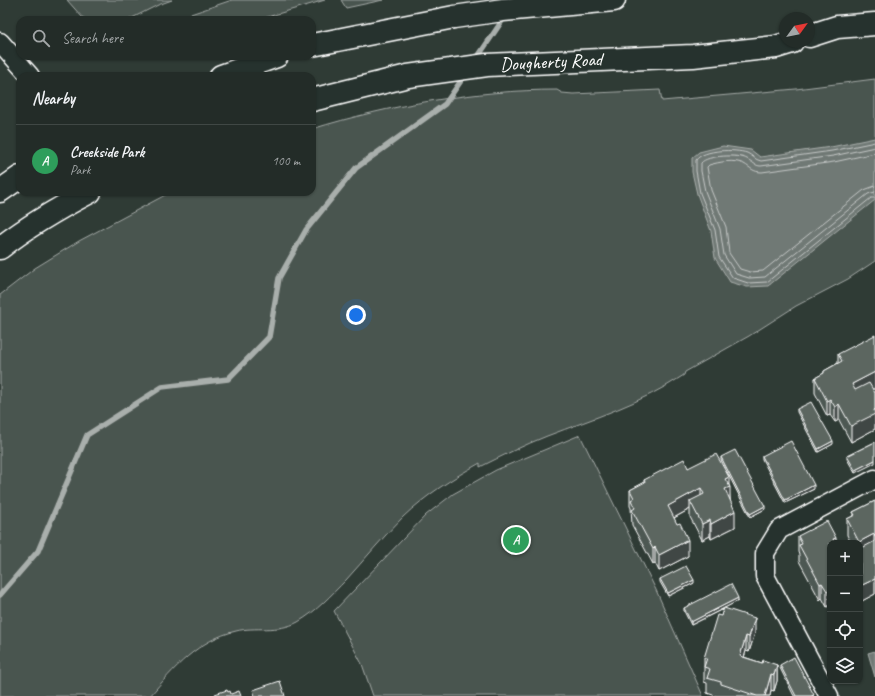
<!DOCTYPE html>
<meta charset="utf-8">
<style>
:root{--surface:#232c28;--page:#2f3834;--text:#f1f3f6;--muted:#a3a7a8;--line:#404845;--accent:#db2777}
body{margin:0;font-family:Caveat,sans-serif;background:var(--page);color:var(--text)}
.controls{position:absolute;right:12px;bottom:12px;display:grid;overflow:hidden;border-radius:8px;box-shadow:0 1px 3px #0004}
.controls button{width:36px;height:36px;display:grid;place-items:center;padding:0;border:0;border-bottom:1px solid var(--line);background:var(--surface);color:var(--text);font:20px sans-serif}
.compass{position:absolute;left:779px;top:12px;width:36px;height:36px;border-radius:50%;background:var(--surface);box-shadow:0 1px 3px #0004;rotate:57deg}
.you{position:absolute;left:356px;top:315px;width:14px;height:14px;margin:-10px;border:3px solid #fff;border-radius:50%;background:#1a73e8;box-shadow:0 0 0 6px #1a73e833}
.badge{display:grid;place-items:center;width:26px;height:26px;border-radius:50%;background:var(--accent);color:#fff;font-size:13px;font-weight:700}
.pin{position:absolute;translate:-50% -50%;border:2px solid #fff;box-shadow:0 1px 4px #0006}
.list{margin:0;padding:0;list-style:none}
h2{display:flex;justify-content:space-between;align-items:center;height:52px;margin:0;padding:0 16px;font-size:17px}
h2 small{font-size:13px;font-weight:400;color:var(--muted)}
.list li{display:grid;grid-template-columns:26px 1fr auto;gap:12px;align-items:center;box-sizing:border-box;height:72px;padding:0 16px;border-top:1px solid var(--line)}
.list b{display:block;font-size:15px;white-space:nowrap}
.list p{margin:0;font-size:13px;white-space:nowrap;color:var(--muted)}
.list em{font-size:13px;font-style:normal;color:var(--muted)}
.icon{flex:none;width:22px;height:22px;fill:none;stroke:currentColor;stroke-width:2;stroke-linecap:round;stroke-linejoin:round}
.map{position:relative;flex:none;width:875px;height:696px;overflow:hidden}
.search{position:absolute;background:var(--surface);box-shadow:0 1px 3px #0004;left:16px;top:16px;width:300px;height:44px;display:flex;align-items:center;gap:10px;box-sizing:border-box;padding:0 14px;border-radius:12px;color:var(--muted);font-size:15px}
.panel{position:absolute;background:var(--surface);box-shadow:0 1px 3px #0004;left:16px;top:72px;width:300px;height:124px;border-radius:12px}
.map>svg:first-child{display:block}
.green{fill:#4a544f;stroke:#a4aaa7}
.water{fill:#707975;stroke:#a9afac}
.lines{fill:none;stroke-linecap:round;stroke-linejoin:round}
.shore{stroke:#c6c9c8;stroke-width:1}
.stream{stroke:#a9afac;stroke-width:5.5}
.street-casing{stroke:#fff;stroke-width:21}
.secondary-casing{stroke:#fff;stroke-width:25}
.street{stroke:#26332d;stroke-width:18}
.secondary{stroke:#26332d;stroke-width:22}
.wall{fill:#4e5853;stroke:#fff}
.shaded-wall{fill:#404744;stroke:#fff}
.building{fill:#5b6661;stroke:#fff}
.labels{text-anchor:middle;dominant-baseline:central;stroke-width:3;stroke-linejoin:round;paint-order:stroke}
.street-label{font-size:19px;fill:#fff;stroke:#26332d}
</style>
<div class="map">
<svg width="875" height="696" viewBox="0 0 875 696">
<rect width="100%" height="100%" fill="#2f3b35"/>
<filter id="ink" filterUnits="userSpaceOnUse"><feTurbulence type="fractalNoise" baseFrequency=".025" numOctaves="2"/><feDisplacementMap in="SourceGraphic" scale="8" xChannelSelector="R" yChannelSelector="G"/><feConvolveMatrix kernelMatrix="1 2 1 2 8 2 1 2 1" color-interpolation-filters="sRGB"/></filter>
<g filter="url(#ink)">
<path class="green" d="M67 0H172L158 5 128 20H88L82 17Z
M232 0H325L257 20H173Z
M341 0H383L346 8Z
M875 79V261L848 279 796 306 749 336 685 372 684 375C642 403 594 418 547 436 524 445 502 456 480 467V463C453 478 426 495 403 517 383 537 365 559 346 580 331 595 317 611 298 622 278 633 255 626 236 631 198 640 174 668 150 696H0V295L35 268 79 241 171 192H312V129C390 105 475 90 557 90L562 93 573 94 660 90 662 101 796 89Z
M580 435 656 590 703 696H373L362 664 334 611 426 515 453 494 496 470Z"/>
<path class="water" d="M875 138V200L768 286 747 287 730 282 715 258 711 231 697 194 692 172V158L699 152 723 146 751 150 760 157 831 147Z
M875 651V677L868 653Z"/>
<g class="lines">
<path class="shore" d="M875 142 832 151 761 161C755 160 752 155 747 153 735 149 704 149 696 160V171L700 193 715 230 719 257 733 278 748 283 767 282 871 198H875
M875 147 833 156 761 166C755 166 753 162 747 159 739 154 707 155 701 163V171L705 191 720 229 724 255 736 274 749 278 765 277 868 194 875 192
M875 153 834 162 762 172C753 172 751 168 744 164 734 159 719 162 709 165L707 167 711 190 726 227 729 253 740 269 750 272 763 271 864 190 875 186"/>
<path class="stream" d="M475 61 506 15
M0 595 38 551 87 435 162 387 228 379 269 337 279 278 306 230 356 168 445 104 465 75"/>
<g class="street-casing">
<path id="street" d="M0 42 30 76
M829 696 765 576V553L779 530 875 479"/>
</g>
<g class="secondary-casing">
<path id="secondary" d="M809 36 837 27 875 24
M312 45 454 17 503 10 614 0
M221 76 277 56
M312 100 408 76 487 65 693 56 776 47 792 42
M0 191 20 177
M0 248C28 226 59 208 90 192"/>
</g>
<use href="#street" class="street"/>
<use href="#secondary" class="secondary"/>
</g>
<path class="wall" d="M838 354 873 389 875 393V429L851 442 839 420 835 422 830 415 827 416 815 393V378L824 373V371L838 363Z
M797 409 833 444 818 452 797 412Z
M875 442 855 473 847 459V456Z
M762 456 814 489 785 503 762 459Z
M721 457 765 509 750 517 721 460Z
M688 468 729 485 730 500 735 527 711 539 710 536 702 540 690 517V509L674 518 688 556 659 571 655 563 653 564 632 525 631 508 630 506V490L644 483V480Z
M875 501V594L860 602V543H851L847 535V519L853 516V512Z
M798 536 836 543H830V605L827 607 822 598 820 600 799 561V555L798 552Z
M660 579 694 583 668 596 660 582Z
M738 601 724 608 755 633 749 652 746 651 744 657 762 663 777 665V681L774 691 771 690 770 696H716L707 693V683L704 682V658L721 616 723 609 691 625 684 611V608Z
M780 665 814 696H794L780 668Z"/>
<path class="shaded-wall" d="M875 372V388L852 400V384Z
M830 399V415L827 416V401Z
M839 404V420L835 422V407Z
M875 409V429L851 442V426Z
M833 441V444L818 452V449Z
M875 460V463L855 473V470Z
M729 477V488L730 487V503L725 505V479Z
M814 485V489L785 503V500Z
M701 488V503L690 501V509L668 521V506Z
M765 506V509L750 517V514Z
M735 511V527L711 539V524Z
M710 520V536L702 540V524Z
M874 534V550L860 557V543H859V542Z
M836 538V543H833V539Z
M688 540V556L659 571V555Z
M655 547V563L653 564V549Z
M875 579V594L860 602V586Z
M694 580V583L668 596V593Z
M822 583V598L820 600V584Z
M830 589V605L827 607V591Z
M738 598V601L691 625V622Z
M755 618V633L749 652V637Z
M746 636V651L740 671V656Z
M777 665V681L774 691V675Z
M771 674V690L770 696H765Z"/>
<path class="building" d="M875 335V372L852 384 855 390 869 383 875 393V409L874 410 875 414 851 426 839 404 835 407 830 399 827 401 815 378 824 373V371L842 361 838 354Z
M811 402 833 441 818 449 797 409Z
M791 441 814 485 785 500 762 456Z
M875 442V460L855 470 847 456Z
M735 450 765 506 750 514 721 457Z
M716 454 729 477 725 479 730 487 725 489 735 511 711 524 710 520 702 524 690 501 704 494 701 488 668 506 677 524 680 523 688 540 659 555 655 547 653 549 632 510 635 508 631 500 634 498 630 490 645 482 644 480 684 459 688 468Z
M875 501V537L874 534 859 542 847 519 855 515 853 512Z
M827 521 836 538 833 539 835 543H830V589L827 591 822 583 820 584 799 545 802 544 798 536Z
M875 541V579L860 586V549Z
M686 566 694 580 668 593 660 579Z
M731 584 738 598 691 622 684 608Z
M724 608 755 618 749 637 746 636 740 656 762 663 763 660 777 665 774 675 771 674 765 696H757L721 684V682L707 678 710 669 704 667 707 658H704L717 615 721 616Z
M794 657 814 695 811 696H796L780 665Z
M280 681 285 696H255L253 690Z
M227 690 228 692 230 691 231 694 239 691 241 696H216L215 694Z"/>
</g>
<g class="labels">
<g class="street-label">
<text transform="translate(551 62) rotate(-3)">Dougherty Road</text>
</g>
</g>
</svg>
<div class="controls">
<button>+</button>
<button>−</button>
<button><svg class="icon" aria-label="locate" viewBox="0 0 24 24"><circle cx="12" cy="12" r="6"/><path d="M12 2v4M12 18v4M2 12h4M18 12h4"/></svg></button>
<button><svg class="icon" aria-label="layers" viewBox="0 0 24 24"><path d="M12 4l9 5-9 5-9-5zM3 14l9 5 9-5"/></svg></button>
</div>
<svg class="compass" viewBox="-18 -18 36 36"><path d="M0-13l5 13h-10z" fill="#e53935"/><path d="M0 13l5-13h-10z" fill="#a3a7a8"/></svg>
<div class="you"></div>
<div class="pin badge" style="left:516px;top:540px;background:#2e9e5b">A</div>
<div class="search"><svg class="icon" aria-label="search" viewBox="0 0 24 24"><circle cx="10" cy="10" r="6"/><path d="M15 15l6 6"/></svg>Search here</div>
<section class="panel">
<h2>Nearby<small></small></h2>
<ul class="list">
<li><span class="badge" style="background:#2e9e5b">A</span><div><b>Creekside Park</b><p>Park</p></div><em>100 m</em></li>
</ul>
</section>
</div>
